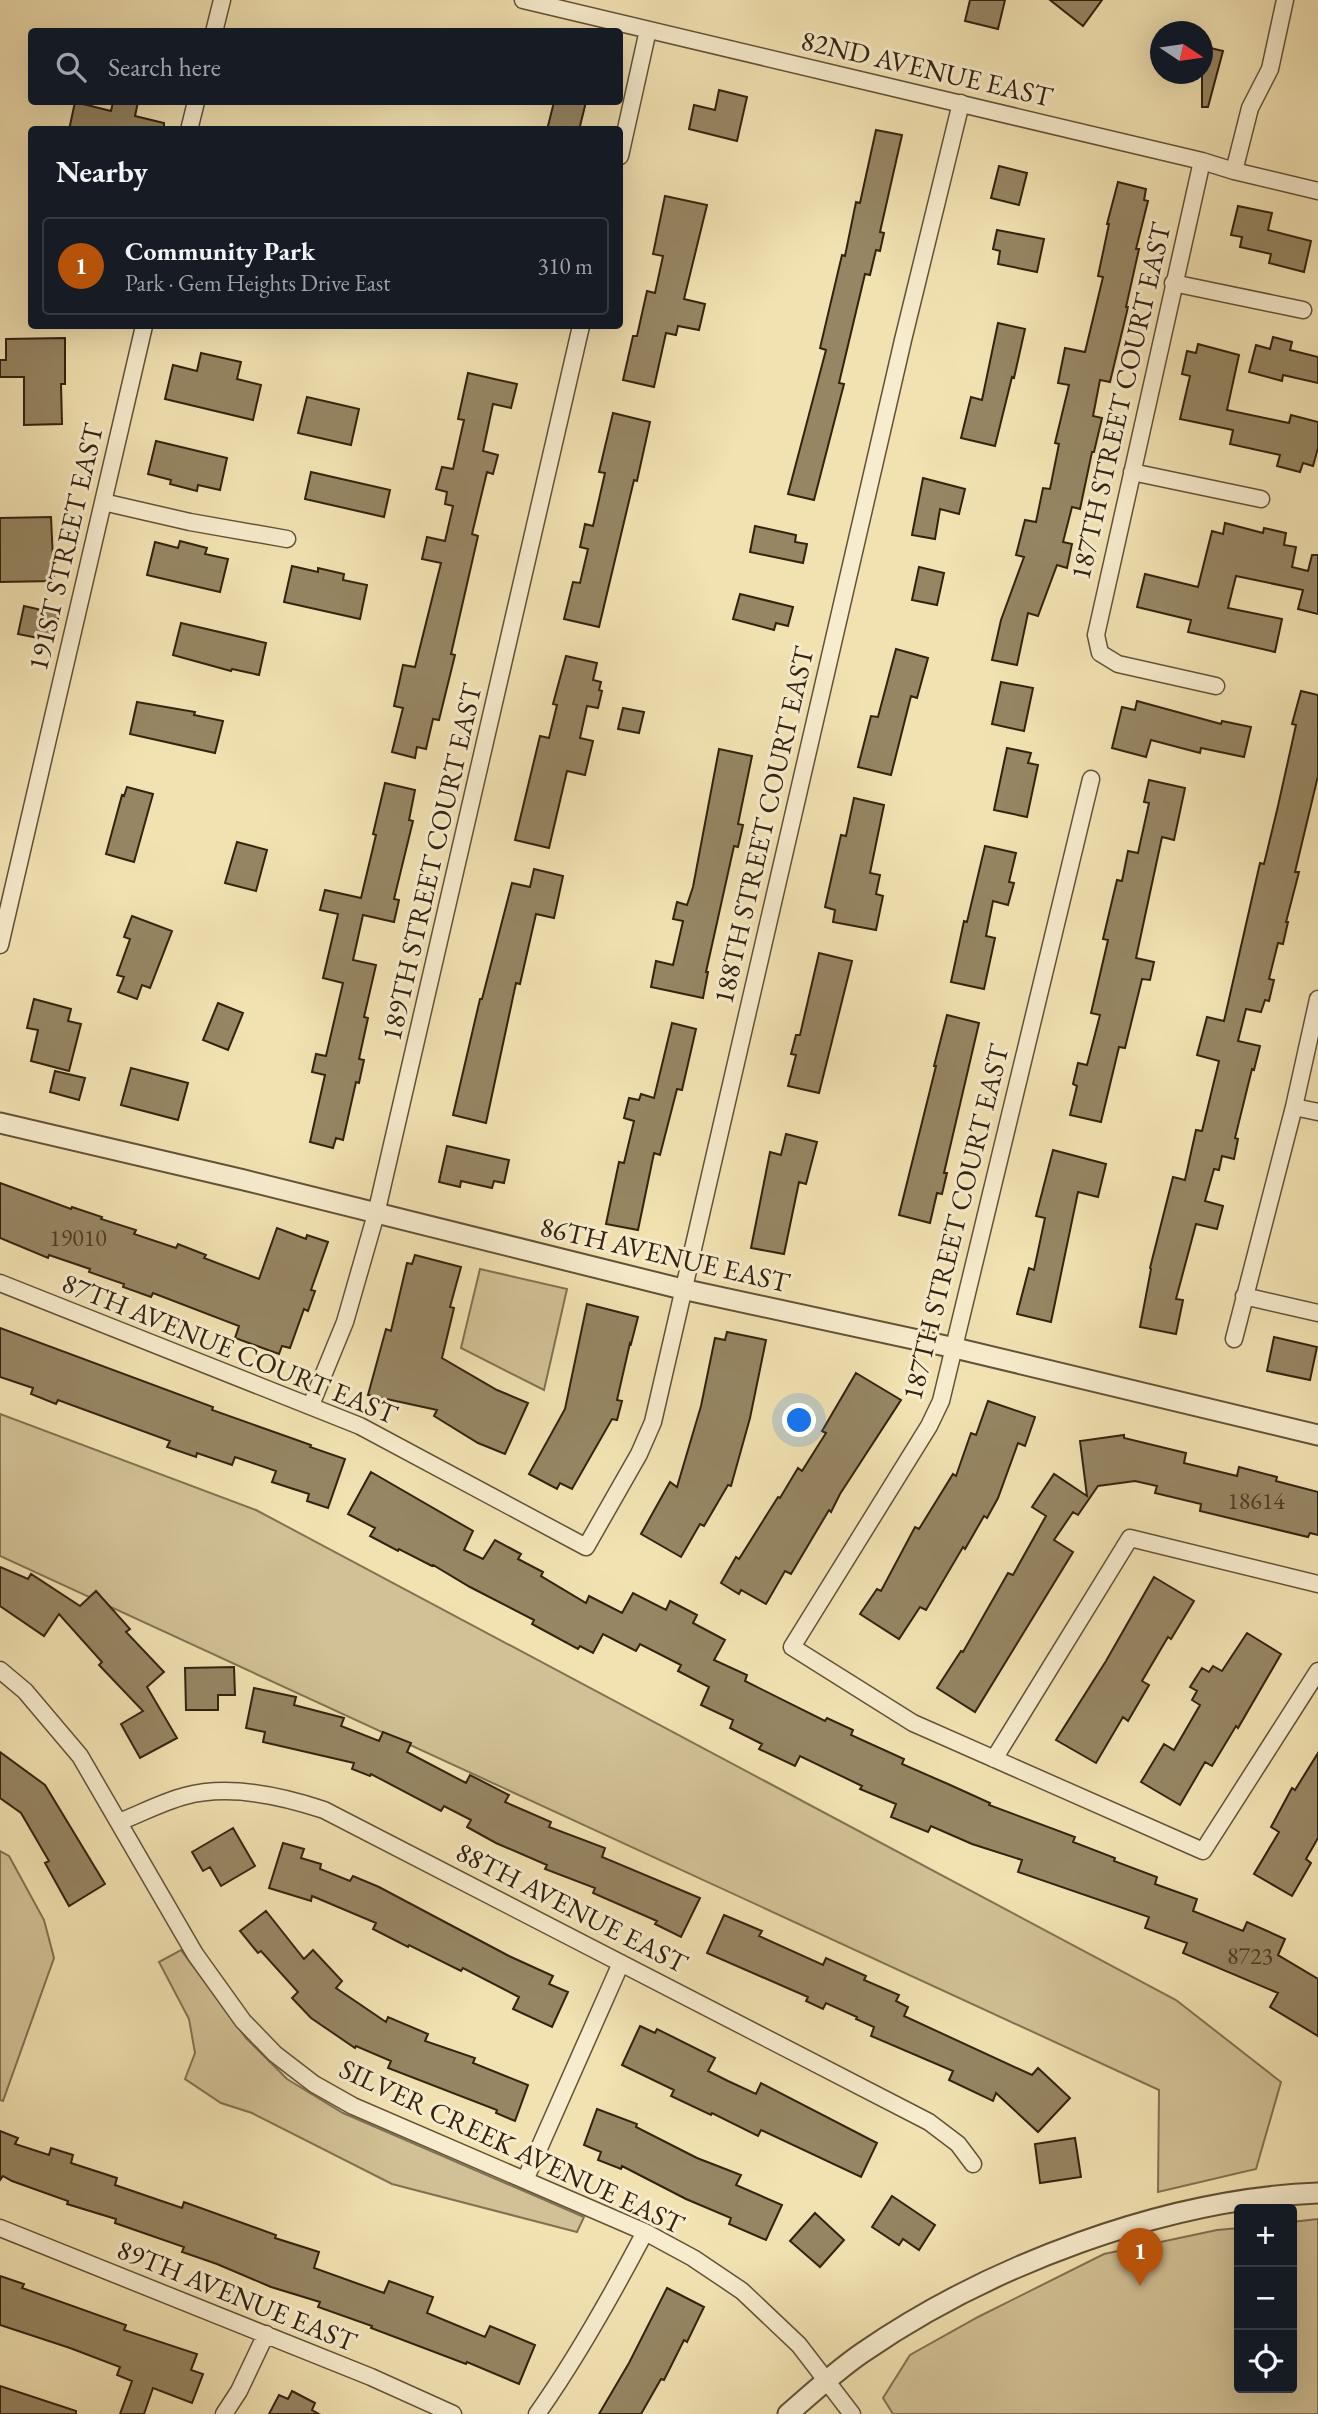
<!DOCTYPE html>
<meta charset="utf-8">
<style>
:root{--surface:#171b24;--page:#242831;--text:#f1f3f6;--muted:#9ea1a6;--line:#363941;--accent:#b45309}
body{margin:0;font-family:"EB Garamond",serif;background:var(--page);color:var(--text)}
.controls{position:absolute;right:21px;bottom:21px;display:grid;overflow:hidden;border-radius:7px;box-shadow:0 7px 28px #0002}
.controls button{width:63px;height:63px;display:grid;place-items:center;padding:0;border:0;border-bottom:2px solid var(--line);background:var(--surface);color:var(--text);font:35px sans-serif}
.compass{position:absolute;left:1150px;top:21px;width:63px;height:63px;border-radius:50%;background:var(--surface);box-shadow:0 7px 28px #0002;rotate:103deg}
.you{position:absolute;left:800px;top:1421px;width:24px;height:24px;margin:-18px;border:5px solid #fff;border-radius:50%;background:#1a73e8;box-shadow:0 0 0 10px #1a73e833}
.badge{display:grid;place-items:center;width:46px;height:46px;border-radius:50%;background:var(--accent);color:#fff;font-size:23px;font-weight:700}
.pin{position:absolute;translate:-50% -58px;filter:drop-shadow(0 2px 4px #0008)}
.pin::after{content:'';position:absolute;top:37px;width:24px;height:21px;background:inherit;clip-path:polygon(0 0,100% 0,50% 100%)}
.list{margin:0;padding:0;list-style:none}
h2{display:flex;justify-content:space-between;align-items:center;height:91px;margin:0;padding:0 28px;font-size:30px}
h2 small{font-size:23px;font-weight:400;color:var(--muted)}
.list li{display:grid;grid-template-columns:46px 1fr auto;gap:21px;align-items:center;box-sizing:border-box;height:98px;margin:0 14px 14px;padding:0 14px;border:2px solid var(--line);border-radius:7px}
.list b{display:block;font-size:26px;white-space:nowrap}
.list p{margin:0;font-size:23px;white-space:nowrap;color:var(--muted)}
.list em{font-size:23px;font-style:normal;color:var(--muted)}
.icon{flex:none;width:38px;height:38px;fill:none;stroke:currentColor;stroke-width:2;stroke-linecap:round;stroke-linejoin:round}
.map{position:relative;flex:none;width:1318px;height:2414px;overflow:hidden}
.search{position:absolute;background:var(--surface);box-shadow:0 7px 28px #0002;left:28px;top:28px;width:595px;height:77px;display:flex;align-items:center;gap:18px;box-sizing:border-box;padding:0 24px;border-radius:7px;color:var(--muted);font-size:26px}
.panel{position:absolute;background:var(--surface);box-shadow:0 7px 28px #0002;left:28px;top:126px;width:595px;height:203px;border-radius:7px}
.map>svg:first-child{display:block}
.green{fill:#d2c196;stroke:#827252;stroke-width:2}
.building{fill:#968663;stroke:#33220e;stroke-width:2}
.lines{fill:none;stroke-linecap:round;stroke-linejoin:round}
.minor-casing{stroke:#635237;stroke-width:19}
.tertiary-casing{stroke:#635237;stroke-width:23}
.minor{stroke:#f7eccd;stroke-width:16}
.tertiary{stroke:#f7eccd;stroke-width:19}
.labels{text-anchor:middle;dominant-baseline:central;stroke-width:6;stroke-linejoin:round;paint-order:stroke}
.number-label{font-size:24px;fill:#4c3b23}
.street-label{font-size:28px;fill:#33220e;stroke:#f7eccd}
</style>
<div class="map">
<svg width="1318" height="2414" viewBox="0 0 1318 2414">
<rect width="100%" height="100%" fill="#f2e2b2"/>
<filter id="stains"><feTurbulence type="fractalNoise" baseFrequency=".00286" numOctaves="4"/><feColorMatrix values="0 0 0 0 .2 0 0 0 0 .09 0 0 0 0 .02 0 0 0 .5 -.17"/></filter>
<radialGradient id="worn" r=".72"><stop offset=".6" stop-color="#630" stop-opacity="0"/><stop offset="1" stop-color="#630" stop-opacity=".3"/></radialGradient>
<path class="green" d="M480 1269 567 1289 544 1390 461 1348Z
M0 1414 256 1510 1176 2000 1281 2082 1256 2169 1158 2192 1159 2090 0 1556Z
M0 1851 9 1856 44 1920 54 1958 3 2101 0 2100Z
M181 1950 246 2038 287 2079 343 2113 584 2217 577 2232 392 2184 252 2113 221 2103 185 2079 195 2053 189 2019 159 1962Z
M1318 2219V2414H893L883 2398 910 2355 978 2317 1104 2254 1217 2230 1239 2228V2388H1292V2222Z"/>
<path class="building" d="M970 0H1005L998 29 965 21Z
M1050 0H1102L1083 26Z
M1202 46 1223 51 1208 107H1202Z
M719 90 747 97 737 141 689 129 694 105 715 110Z
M75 102 111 111 113 102H138L135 116 164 123V130H69Z
M554 102H586L579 130H547Z
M876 130 902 135 880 232 884 233 880 251 876 250 870 275 865 274 839 383 844 384 814 500 788 494 826 350 820 348 842 255 845 256 856 202 860 203Z
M999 166 1027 173 1019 205 991 198Z
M1118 182 1146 189 1144 200 1148 201 1136 249H1139L1126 307H1128L1110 382 1100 380 1093 416 1102 418 1094 452H1092L1080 509 1072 507 1063 542 1072 544 1067 568 1057 565 1038 616 1028 613 1017 665 992 660 1001 620 1024 557 1016 555 1025 520 1036 522 1043 488 1050 489 1059 444 1055 443 1069 385 1058 383 1065 348 1085 352 1103 277 1098 276 1109 224H1107Z
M665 196 707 205 684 299 705 304 699 330 678 326 676 335 666 333 654 387 623 380 633 336H637L647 291 655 293 663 256 653 254Z
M1238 206 1272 213 1268 230 1311 241 1304 272 1269 263 1271 254 1240 247 1242 237 1231 235Z
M997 230 1044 239 1037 272 998 264 1000 251 993 249Z
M998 323 1025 329 1014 378 1012 377 995 446 961 438 971 397 982 400Z
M1273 337 1292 342 1290 350 1318 357V383L1283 375 1282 381 1249 372 1256 345 1270 349Z
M65 338V384H61L62 424 24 425V377H0V360H6V339Z
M1198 344 1239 355 1227 410 1289 423 1291 415 1318 422V448L1313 466 1303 463 1300 472 1277 466 1280 455 1230 444 1233 430 1180 419 1190 376 1182 374 1187 351 1196 353Z
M201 353 241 362 237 379 261 385 253 420 165 399 173 365 197 371Z
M468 373 517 384 511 408 493 404 483 451 498 455 493 474 487 472 472 534 478 536 451 654 455 655 439 720 433 719 426 749 417 747 415 758 392 752 403 708 394 706 403 665 415 667 441 563 422 559 427 537 445 541 453 506 445 504 447 492 436 489 442 467 453 469 464 420 458 419Z
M307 397 359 409 351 445 298 433Z
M613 413 650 422 637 481 634 480 599 627 564 619 573 582 580 583 588 549 580 547 585 524 593 526 605 473 599 472Z
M156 441 227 458 220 490 198 485 197 491 170 484 171 480 148 474Z
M311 472 390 490 384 517 305 499Z
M923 478 965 489 959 514 940 509 935 539 912 535Z
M51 517 54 581 0 582V518Z
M1225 523 1263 533 1264 528 1286 533 1284 545 1296 547 1292 567 1308 571 1312 555H1318V614L1298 609 1303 590 1236 576 1228 608 1282 619 1275 652 1188 632 1191 620 1137 607 1145 574 1198 587 1212 531 1223 534Z
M755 526 796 535 795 542 807 544 803 563 750 552Z
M180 541 207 548 205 554 228 559 220 592 147 575 155 542 178 548Z
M292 566 318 572V568L344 574 343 580 367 585 360 619 284 602Z
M919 567 944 573 937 605 912 600Z
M740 594 793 607 788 626 776 623 774 630 733 619Z
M24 606 59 614 53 641 18 634Z
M181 623 266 643 259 675 232 669 231 671 173 655Z
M896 649 928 658 917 698 911 696 891 775 858 767 871 716 878 717Z
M566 656 597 663 593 680 601 682 599 690 602 691 598 708 587 706 580 738 593 741 585 775 567 771 549 848 515 840 540 736 549 738 557 705 553 704Z
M1001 682 1033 688 1024 731 992 724Z
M1301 691 1318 695V776L1295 872H1299L1286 922H1288L1283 944 1278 943 1269 979 1274 980 1269 1001 1265 1000 1261 1012 1246 1009 1238 1041 1260 1046 1254 1070 1252 1069 1235 1138 1238 1139 1234 1159 1222 1156 1219 1170 1214 1169 1205 1201 1223 1206 1217 1229 1196 1224 1176 1299 1183 1300 1176 1334 1140 1327 1151 1269 1150 1268 1173 1177 1185 1180 1196 1130 1202 1131 1219 1061 1197 1055 1207 1017 1224 1021 1260 863 1264 864 1278 806 1296 725 1292 724Z
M1137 701 1221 724 1222 721 1251 727 1244 757 1201 748 1200 753 1151 740 1146 757 1112 748 1122 707 1135 710Z
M137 702 195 712 194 715 223 721 215 753 130 734Z
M623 708 644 712 639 733 618 729Z
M1007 748 1031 753 1028 763 1038 765 1027 817 994 810Z
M719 749 752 756 738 824 743 825 738 847 734 846 706 972H708L703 998 651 987 656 961 673 965 683 921 673 919 677 902 687 905 693 887Z
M1149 780 1185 788 1174 840 1162 837 1136 958 1154 962 1150 980 1142 979 1125 1048 1119 1047 1101 1122 1070 1115 1077 1086 1073 1084 1078 1063 1087 1065 1100 1015 1091 1013 1108 940 1103 939 1117 880 1122 881 1128 851 1138 853 1149 803 1144 802Z
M385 783 415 790 409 820 413 821 394 899 399 900 394 922 363 915 353 960 376 965 364 1017 368 1018 359 1059 364 1060 359 1083 356 1082 343 1140 336 1138 333 1148 310 1142 325 1075 312 1072 316 1054 326 1056 343 983 323 978 338 914 320 910 325 890 361 898 376 835 373 834Z
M127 787 153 794 134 862 106 854 122 795 124 796Z
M854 798 884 805 870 873 880 875 876 894 883 896 876 930 833 922 835 910 825 907 841 835 846 836Z
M237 842 267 850 256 891 225 883Z
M985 846 1016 853 1009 882 1014 883 1008 905 993 901 986 936 995 938 984 989 951 982 964 921 967 922Z
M534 869 563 876 554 918 536 914 520 984 516 983 486 1123 453 1115 480 999H482L512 883 530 887Z
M132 916 172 931 150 988 142 985 137 999 118 992 124 977 117 975 130 939 124 937Z
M819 953 852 961 819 1093 788 1086 796 1055 791 1054 796 1035H800Z
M34 999 71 1009 68 1021 81 1024 69 1071 31 1061 38 1030 27 1028Z
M218 1003 243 1013 228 1050 203 1040Z
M947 1015 979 1023 944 1173H947L942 1194 937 1193 930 1223 899 1215 936 1066H934Z
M672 1023 696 1029 682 1090 677 1089 660 1155 654 1153 638 1230 606 1224 619 1162 624 1163 634 1121 624 1118 629 1098 639 1100 641 1094 654 1098Z
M131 1068 188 1083 178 1120 121 1105Z
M55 1071 85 1078 79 1100 50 1092Z
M786 1134 817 1142 806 1184 799 1182 784 1254 751 1248 770 1152 781 1155Z
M447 1146 509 1160 504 1183 494 1181 492 1188 461 1181 460 1187 439 1182Z
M1053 1150 1106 1164 1098 1197 1078 1192 1051 1322 1017 1314 1029 1268 1034 1270 1045 1218 1036 1216Z
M0 1183 71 1209 72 1207 102 1217 101 1219 136 1230 134 1234 176 1248 178 1244 206 1255 204 1258 259 1279 277 1228 306 1239 307 1235 328 1242 311 1290 315 1291 308 1311 304 1309 290 1348 282 1346 279 1354 235 1338 239 1326 153 1293 151 1297 123 1287 124 1284 89 1272 90 1269 49 1255 48 1258 0 1238Z
M415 1255 461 1267 450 1307 454 1308 442 1358 497 1390 528 1403 505 1454 478 1443 434 1416 437 1410 368 1395 386 1329 391 1331 407 1263 412 1264Z
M587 1304 638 1317 631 1344 630 1343 617 1400 622 1401 617 1420 612 1419 572 1489 560 1483 557 1489 529 1474 565 1409Z
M0 1328 213 1407 212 1410 311 1445 310 1447 345 1459 328 1508 307 1501 309 1494 272 1482 276 1471 235 1457 232 1465 197 1453 196 1457 167 1447 170 1441 58 1400 56 1404 31 1394 33 1388 0 1377Z
M727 1332 766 1340 750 1418 731 1486 728 1485 704 1526 700 1524 681 1557 641 1534 670 1482 677 1487 701 1406 715 1338 725 1340Z
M1274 1337 1317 1347 1310 1380 1267 1371Z
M856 1373 901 1400 840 1494 831 1512 829 1510 791 1574 785 1571 766 1604 741 1590 739 1594 721 1583 736 1557 739 1559 778 1497 780 1498 798 1468 802 1471 826 1433 822 1431Z
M988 1401 1035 1417 1025 1446 1018 1443 998 1498 987 1518 984 1516 965 1549 963 1547 926 1610 920 1607 899 1639 860 1614 877 1589 881 1591 915 1527 919 1529 953 1474 956 1476 971 1433 976 1435Z
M1124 1435V1438L1186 1453 1184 1463 1237 1476 1239 1467 1277 1477 1276 1481 1318 1492V1535L1310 1533 1308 1537 1200 1511 1201 1504 1155 1493 1157 1486 1135 1481 1098 1486 1078 1515 1073 1512 1054 1540 1073 1552 975 1712 937 1688 961 1651 963 1652 1008 1573 1013 1575 1046 1516 1032 1507 1054 1474 1087 1496 1080 1441Z
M371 1472 473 1531 464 1550 483 1559 495 1540 521 1554 518 1559 543 1572 541 1576 586 1603 589 1596 622 1613 633 1593 666 1610 670 1601 697 1615 693 1623 725 1640 714 1660 747 1675 745 1681 825 1721 827 1718 853 1730 851 1735 904 1759 902 1764 948 1784 990 1803 989 1805 1075 1837 1073 1842 1115 1858 1114 1861 1157 1877 1155 1884 1197 1899 1193 1911 1243 1931 1247 1922 1285 1939 1278 1955 1318 1979V2036L1270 2007 1278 1993 1183 1953 1187 1943 1145 1928 1149 1917 1018 1872 1022 1860 972 1844 931 1826 928 1832 891 1817 896 1804 860 1789 862 1786 800 1756 795 1766 759 1749 762 1744 730 1728 733 1720 701 1705 709 1687 678 1671 681 1665 640 1644 636 1651 603 1634 593 1653 580 1646 578 1649 532 1624 534 1620 470 1587 433 1565 432 1566 399 1549 398 1551 370 1536 375 1528 348 1514Z
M0 1567 28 1579 31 1574 80 1606 96 1591 130 1629 126 1632 164 1672 147 1687 177 1738 140 1758 121 1724 143 1711 99 1665 102 1662 59 1614 44 1636 0 1606Z
M1154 1577 1194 1601 1171 1639 1168 1637 1142 1681 1149 1685 1128 1721 1123 1717 1096 1763 1056 1740 1106 1661Z
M1247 1633 1281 1654 1238 1728 1236 1726 1212 1766 1205 1762 1180 1805 1141 1782 1164 1744 1174 1750 1200 1705 1192 1700 1197 1691 1190 1687 1202 1668 1209 1672 1213 1666 1222 1671Z
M234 1667 235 1695H218V1710H186L185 1668Z
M254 1688 296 1697 294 1705 344 1718 341 1726 379 1741 383 1732 411 1743 407 1752 466 1783 470 1775 509 1795 505 1802 551 1822 549 1827 605 1848 602 1857 700 1898 681 1937 655 1924 657 1921 593 1893 595 1888 545 1869 547 1865 496 1843 467 1827 471 1820 444 1806 441 1811 371 1774 370 1776 352 1769 354 1763 263 1742 265 1732 246 1728Z
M0 1752 45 1785 105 1884 69 1906 45 1863 49 1861 21 1813 0 1798Z
M1318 1753V1838L1306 1859 1311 1863 1292 1896 1254 1874 1279 1832 1271 1827 1292 1788 1295 1790Z
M233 1828 255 1866 221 1886 210 1867 203 1871 192 1852Z
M283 1843 304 1849 301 1858 321 1864 320 1869 350 1881 353 1876 379 1887 509 1956 553 1976 549 1984 568 1992 552 2027 513 2009 519 1997 463 1968 461 1971 409 1945 408 1947 373 1929 376 1923 312 1896 311 1901 269 1888Z
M266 1911 304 1959 313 1950 342 1981 336 1988 386 2022 388 2017 428 2034 425 2041 475 2058 473 2063 528 2085 515 2121 496 2113 497 2110 388 2068 391 2061 356 2046 355 2048 311 2018 292 1998 298 1992 261 1951 258 1953 240 1931Z
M724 1915 762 1931 759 1936 823 1965 826 1958 866 1976 864 1980 899 1995 896 2001 908 2007 904 2016 1032 2075 1038 2068 1070 2098 1038 2132 996 2093 993 2101 949 2080 953 2071 871 2036 874 2027 856 2019 857 2017 826 2003 823 2009 806 2001 808 1997 707 1953Z
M640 2026 655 2033 657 2029 715 2058 708 2071 728 2081 756 2094 761 2083 877 2143 861 2177 761 2130 758 2136 712 2113 711 2115 671 2096 674 2090 622 2065Z
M597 2109 637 2124 636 2127 697 2158 741 2175 736 2185 782 2205 766 2240 729 2224 731 2218 686 2199 622 2166 621 2169 598 2160 601 2152 584 2145Z
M0 2131 18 2138 15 2144 49 2155 51 2148 73 2155 71 2163 117 2178 115 2185 182 2208 184 2202 276 2235 275 2238 319 2252 314 2268 384 2293 389 2281 433 2297 427 2313 485 2337 490 2326 535 2345 519 2384 467 2362 466 2364 371 2328 372 2326 318 2307 320 2302 271 2287 217 2264 182 2252 184 2247 115 2223 116 2219 67 2204 68 2201 12 2181 3 2176 0 2180Z
M1075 2138 1081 2177 1040 2183 1035 2144Z
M892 2196 935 2225 919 2250 903 2239 899 2245 872 2227Z
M815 2213 844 2240 820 2267 790 2241Z
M0 2276 24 2284 22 2288 126 2325 124 2330 197 2354 191 2370 203 2374 192 2403 153 2388 144 2414H120L132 2381 117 2375 120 2367 70 2348 0 2325Z
M667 2288 704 2307 687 2342 684 2340 664 2380 661 2379 641 2414H599L629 2363Z
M0 2386 76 2411V2414H0Z
M292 2391 315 2403 312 2410 319 2414H269L279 2395 288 2399Z"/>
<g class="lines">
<g class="minor-casing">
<path id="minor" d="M523 0 1202 161 1234 171 1318 191
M214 32 222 0
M189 130 196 102
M620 156 648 30
M1202 161 1096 635 1100 653 1118 664 1216 686
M1234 171 1250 108 1270 69 1285 0
M1173 283 1303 310
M1132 472 1261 499
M103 502 190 522 287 539
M1091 779 941 1401 929 1426 792 1647 913 1723 1203 1851 1318 1671
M0 945 144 326
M1294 1107 1318 1112
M0 1283 360 1426 586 1547 639 1454 653 1422 903 340 961 103
M1244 1296 1318 1313
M1234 1339 1294 1107 1318 999
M311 1405 345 1322 376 1214 581 326
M0 1670 25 1691 80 1756 195 1954 243 2021 275 2054 314 2084 353 2106 645 2232 693 2258 742 2291 799 2345 852 2414
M994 1759 1130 1538 1318 1584
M119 1822C140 1814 162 1802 185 1796 229 1784 282 1796 324 1810L929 2122 958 2144 973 2164
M525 2180 621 1963
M0 2228 371 2377 453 2414
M224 2414 239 2391 266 2334
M537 2414C578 2356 612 2295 645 2232"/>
</g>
<g class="tertiary-casing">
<path id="tertiary" d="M0 1123 244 1180 682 1289 955 1348 1318 1435
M788 2414C812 2393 836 2371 862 2353 988 2266 1164 2199 1318 2193"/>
</g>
<use href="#minor" class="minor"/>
<use href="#tertiary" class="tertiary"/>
</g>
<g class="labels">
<g class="number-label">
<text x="78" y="1237">19010</text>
<text x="1256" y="1500">18614</text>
<text x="1250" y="1955">8723</text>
</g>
<g class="street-label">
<text transform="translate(927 68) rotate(13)">82ND AVENUE EAST</text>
<text transform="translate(1120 401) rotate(-77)">187TH STREET COURT EAST</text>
<text transform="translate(65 547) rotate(-77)">191ST STREET EAST</text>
<text transform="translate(763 825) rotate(-77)">188TH STREET COURT EAST</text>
<text transform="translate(431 862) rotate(-77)">189TH STREET COURT EAST</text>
<text transform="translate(955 1222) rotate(-76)">187TH STREET COURT EAST</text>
<text transform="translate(665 1254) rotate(13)">86TH AVENUE EAST</text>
<text transform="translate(230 1348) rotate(22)">87TH AVENUE COURT EAST</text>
<text transform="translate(572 1907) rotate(27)">88TH AVENUE EAST</text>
<text transform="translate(512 2146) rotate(25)">SILVER CREEK AVENUE EAST</text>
<text transform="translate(237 2295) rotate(22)">89TH AVENUE EAST</text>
</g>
</g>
<rect width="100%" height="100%" filter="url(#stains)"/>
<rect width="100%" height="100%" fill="url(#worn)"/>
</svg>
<div class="controls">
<button>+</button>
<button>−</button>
<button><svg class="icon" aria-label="locate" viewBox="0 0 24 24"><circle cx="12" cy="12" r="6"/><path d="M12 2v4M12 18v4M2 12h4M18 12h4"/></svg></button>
</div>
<svg class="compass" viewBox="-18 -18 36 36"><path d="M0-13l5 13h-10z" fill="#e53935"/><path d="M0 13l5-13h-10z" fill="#9ea1a6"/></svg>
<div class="you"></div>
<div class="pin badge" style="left:1140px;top:2286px">1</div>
<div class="search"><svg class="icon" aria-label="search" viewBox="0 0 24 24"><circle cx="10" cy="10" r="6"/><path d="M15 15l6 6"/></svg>Search here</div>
<section class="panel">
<h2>Nearby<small></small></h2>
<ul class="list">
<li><span class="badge">1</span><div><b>Community Park</b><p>Park · Gem Heights Drive East</p></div><em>310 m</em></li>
</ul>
</section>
</div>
